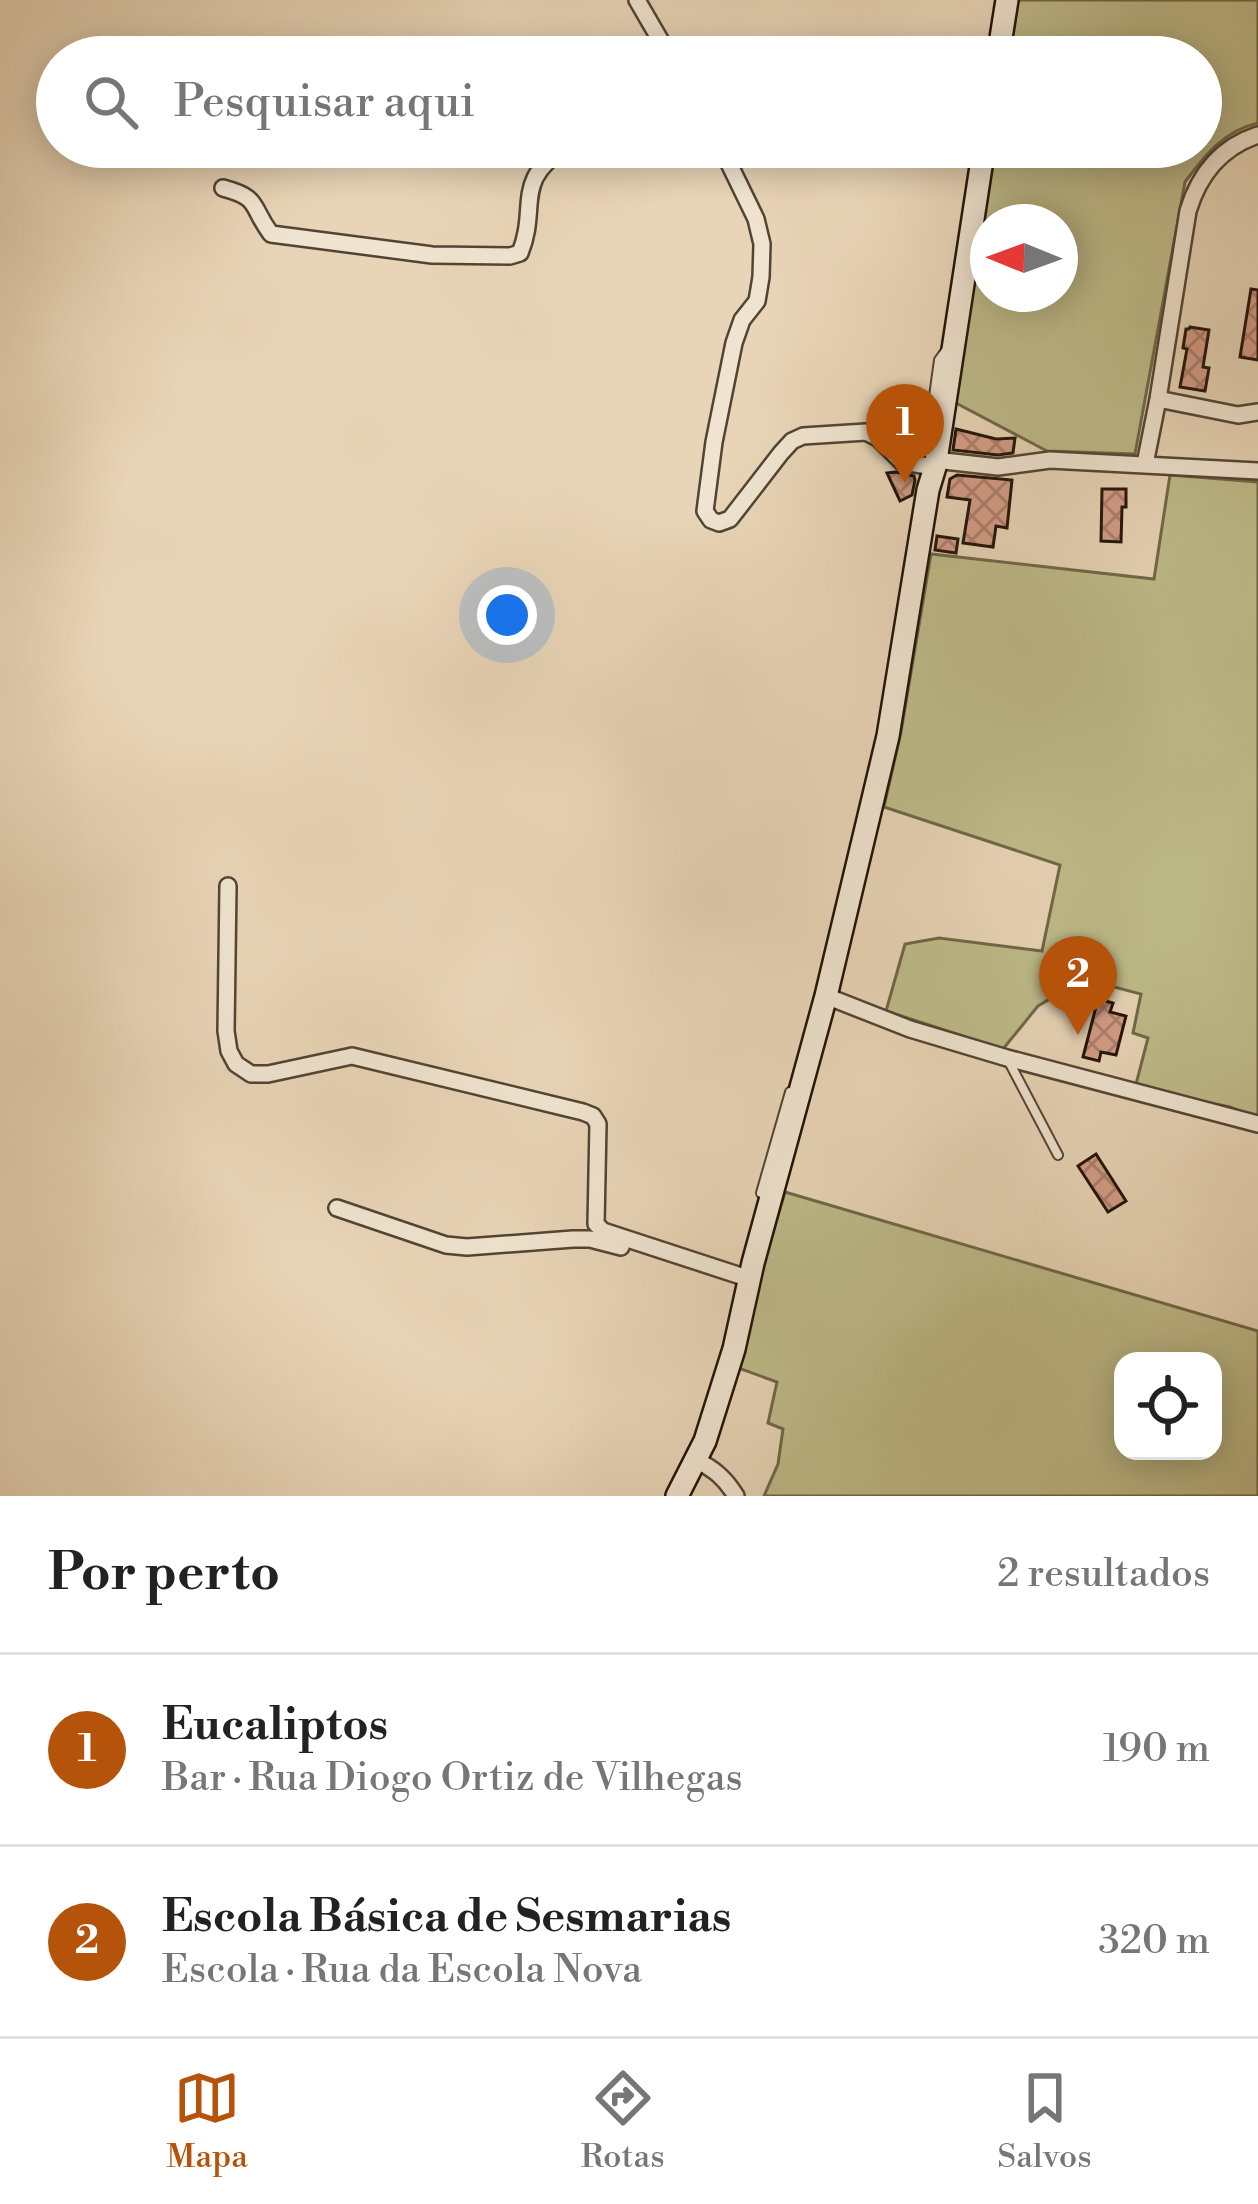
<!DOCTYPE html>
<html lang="pt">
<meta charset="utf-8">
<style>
:root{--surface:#fff;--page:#f2f2f2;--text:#222;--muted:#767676;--line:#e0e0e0;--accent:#b45309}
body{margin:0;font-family:"Libre Bodoni",serif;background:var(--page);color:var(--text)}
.controls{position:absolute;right:36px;bottom:36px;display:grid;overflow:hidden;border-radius:24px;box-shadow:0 6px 30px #0003}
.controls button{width:108px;height:108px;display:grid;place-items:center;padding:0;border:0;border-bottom:3px solid var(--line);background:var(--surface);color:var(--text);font:60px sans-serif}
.compass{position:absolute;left:970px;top:204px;width:108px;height:108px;border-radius:50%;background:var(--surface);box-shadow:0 6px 30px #0003;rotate:271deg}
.you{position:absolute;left:507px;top:615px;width:42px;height:42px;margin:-30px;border:9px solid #fff;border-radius:50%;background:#1a73e8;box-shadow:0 0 0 18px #1a73e833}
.badge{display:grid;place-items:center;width:78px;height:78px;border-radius:50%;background:var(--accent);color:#fff;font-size:39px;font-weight:700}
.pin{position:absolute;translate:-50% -99px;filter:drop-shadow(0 3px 6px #0008)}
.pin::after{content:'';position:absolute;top:63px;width:42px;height:36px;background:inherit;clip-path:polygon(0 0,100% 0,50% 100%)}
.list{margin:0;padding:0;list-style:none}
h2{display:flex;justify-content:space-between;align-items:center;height:156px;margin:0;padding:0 48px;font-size:51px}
h2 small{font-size:39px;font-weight:400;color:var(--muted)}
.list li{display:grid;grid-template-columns:78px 1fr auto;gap:36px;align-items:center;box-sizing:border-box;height:192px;padding:0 48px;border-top:3px solid var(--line)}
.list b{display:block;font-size:45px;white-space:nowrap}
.list p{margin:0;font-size:39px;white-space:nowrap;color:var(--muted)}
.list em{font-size:39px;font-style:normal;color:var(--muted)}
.icon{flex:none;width:66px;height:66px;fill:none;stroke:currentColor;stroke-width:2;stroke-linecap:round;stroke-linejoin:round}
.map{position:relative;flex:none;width:1258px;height:1496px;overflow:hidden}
.search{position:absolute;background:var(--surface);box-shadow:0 6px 30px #0003;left:36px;right:36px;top:36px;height:132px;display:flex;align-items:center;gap:30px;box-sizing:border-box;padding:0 42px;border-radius:66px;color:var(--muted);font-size:45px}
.sheet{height:540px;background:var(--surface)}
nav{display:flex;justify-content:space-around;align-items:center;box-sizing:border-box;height:168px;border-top:3px solid var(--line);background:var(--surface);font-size:33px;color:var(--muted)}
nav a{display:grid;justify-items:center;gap:6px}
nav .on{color:var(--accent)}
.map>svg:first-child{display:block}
.green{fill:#bebb89;stroke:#6f6748;stroke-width:3;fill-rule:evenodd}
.building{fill:url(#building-cross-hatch);stroke:#201308;stroke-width:3}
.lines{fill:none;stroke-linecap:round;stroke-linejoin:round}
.lane-casing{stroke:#524434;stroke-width:12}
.street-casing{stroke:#524434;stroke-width:20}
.secondary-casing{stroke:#201308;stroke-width:26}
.lane{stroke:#f0e4d0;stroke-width:8}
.street{stroke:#f0e4d0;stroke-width:15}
.secondary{stroke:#f0e4d0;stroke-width:21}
</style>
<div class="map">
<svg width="1258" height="1496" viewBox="0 0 1258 1496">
<defs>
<pattern id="building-cross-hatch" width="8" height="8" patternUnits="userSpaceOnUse" patternTransform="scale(3)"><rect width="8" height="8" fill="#d49d87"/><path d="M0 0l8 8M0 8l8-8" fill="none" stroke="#ac7f6c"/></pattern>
</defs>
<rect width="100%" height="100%" fill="#e8d5b7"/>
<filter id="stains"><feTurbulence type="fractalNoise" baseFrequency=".00167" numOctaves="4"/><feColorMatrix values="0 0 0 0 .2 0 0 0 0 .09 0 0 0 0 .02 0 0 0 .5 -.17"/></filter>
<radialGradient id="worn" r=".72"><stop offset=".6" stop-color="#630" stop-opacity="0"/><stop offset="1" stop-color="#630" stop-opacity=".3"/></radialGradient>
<path class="green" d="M1012 0H1258V123C1224 131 1205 155 1185 182L1135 454 1047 451 954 402 990 147H1201V57H1003ZM988 222H1060V294H988Z
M1170 475 1258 482V1119L1230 1107 1135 1088 1148 1038 1133 1033 1141 994 1084 979 1038 1006 1003 1049 886 1011 905 944 939 938 1042 951 1060 865 884 807 901 732 931 554 1154 579Z
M785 1192 1258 1331V1496H764L778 1464 783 1429 768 1423 777 1382 733 1366ZM1123 1361H1213V1451H1123Z"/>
<path class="building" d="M1251 289 1258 290V360L1240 357Z
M1190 327 1209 330 1203 367 1209 368 1205 391 1180 387 1187 349 1183 348 1186 329H1189Z
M924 411 920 453 908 451 904 447 906 429H898L902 414Z
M956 429 996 439 1015 438 1013 453 998 455 953 450Z
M896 472 914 476 915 480 912 495 900 501 887 473Z
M957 475 1012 480 1007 528 996 526 993 547 963 543 970 500 947 497 950 479Z
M1102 489H1126V507H1122L1121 542 1101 541Z
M937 536 958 539 956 553 935 550Z
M1098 999 1113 1003 1110 1012 1126 1016 1116 1055 1101 1052 1099 1061 1083 1057Z
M1096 1154 1126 1201 1108 1212 1078 1166Z"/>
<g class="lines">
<g class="lane-casing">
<path id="lane" d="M931 457 927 447 939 360 947 349
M1008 1060 1058 1155
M761 1193 790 1092"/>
</g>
<g class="street-casing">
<path id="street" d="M637 0 670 57
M721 147 756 219 762 244 761 277 757 301 742 320 734 343 714 442 705 511 711 520 719 523 730 519 781 453 792 441 803 436 866 432 878 438 902 462 935 467
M223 188C261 198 250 206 271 234L432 255 510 256 520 253C539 207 512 180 567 147
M1158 399 1238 415 1258 412
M935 460 998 467 1050 460 1258 471
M1145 464 1158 399 1188 211C1199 175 1221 147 1258 135
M228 886 226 1031 229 1051 236 1064 251 1074H268L352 1056 583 1112 593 1116 598 1124 596 1224 603 1231 750 1279
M826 996 910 1029 1007 1058 1258 1124
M337 1208 446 1245 467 1247 573 1239H590L621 1247
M696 1460C714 1469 725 1478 736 1496"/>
</g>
<g class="secondary-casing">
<path id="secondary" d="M998 57 1007 0
M677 1496 705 1441 734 1349 753 1263 826 996 888 736 928 490 935 467 984 147"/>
</g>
<use href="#lane" class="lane"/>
<use href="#street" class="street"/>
<use href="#secondary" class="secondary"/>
</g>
<rect width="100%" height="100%" filter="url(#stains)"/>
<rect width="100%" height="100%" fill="url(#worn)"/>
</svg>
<div class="controls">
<button><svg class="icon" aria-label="locate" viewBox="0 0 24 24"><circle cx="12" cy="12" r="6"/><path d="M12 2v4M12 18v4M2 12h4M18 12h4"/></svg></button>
</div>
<svg class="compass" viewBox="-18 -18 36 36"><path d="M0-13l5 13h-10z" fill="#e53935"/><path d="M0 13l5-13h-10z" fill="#767676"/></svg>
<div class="you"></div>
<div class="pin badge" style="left:905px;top:483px">1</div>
<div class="pin badge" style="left:1078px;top:1035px">2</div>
<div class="search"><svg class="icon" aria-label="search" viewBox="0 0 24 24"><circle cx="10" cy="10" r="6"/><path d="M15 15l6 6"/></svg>Pesquisar aqui</div>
</div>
<section class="sheet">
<h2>Por perto<small>2 resultados</small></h2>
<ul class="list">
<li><span class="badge">1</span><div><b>Eucaliptos</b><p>Bar · Rua Diogo Ortiz de Vilhegas</p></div><em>190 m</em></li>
<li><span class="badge">2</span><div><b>Escola Básica de Sesmarias</b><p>Escola · Rua da Escola Nova</p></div><em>320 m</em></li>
</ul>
</section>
<nav>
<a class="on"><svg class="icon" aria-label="map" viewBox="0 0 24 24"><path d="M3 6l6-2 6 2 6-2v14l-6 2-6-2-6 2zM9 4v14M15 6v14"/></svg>Mapa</a>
<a><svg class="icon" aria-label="directions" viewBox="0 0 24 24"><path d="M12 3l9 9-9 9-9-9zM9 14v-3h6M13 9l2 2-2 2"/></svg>Rotas</a>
<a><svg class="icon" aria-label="saved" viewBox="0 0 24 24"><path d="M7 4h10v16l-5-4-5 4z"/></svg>Salvos</a>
</nav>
